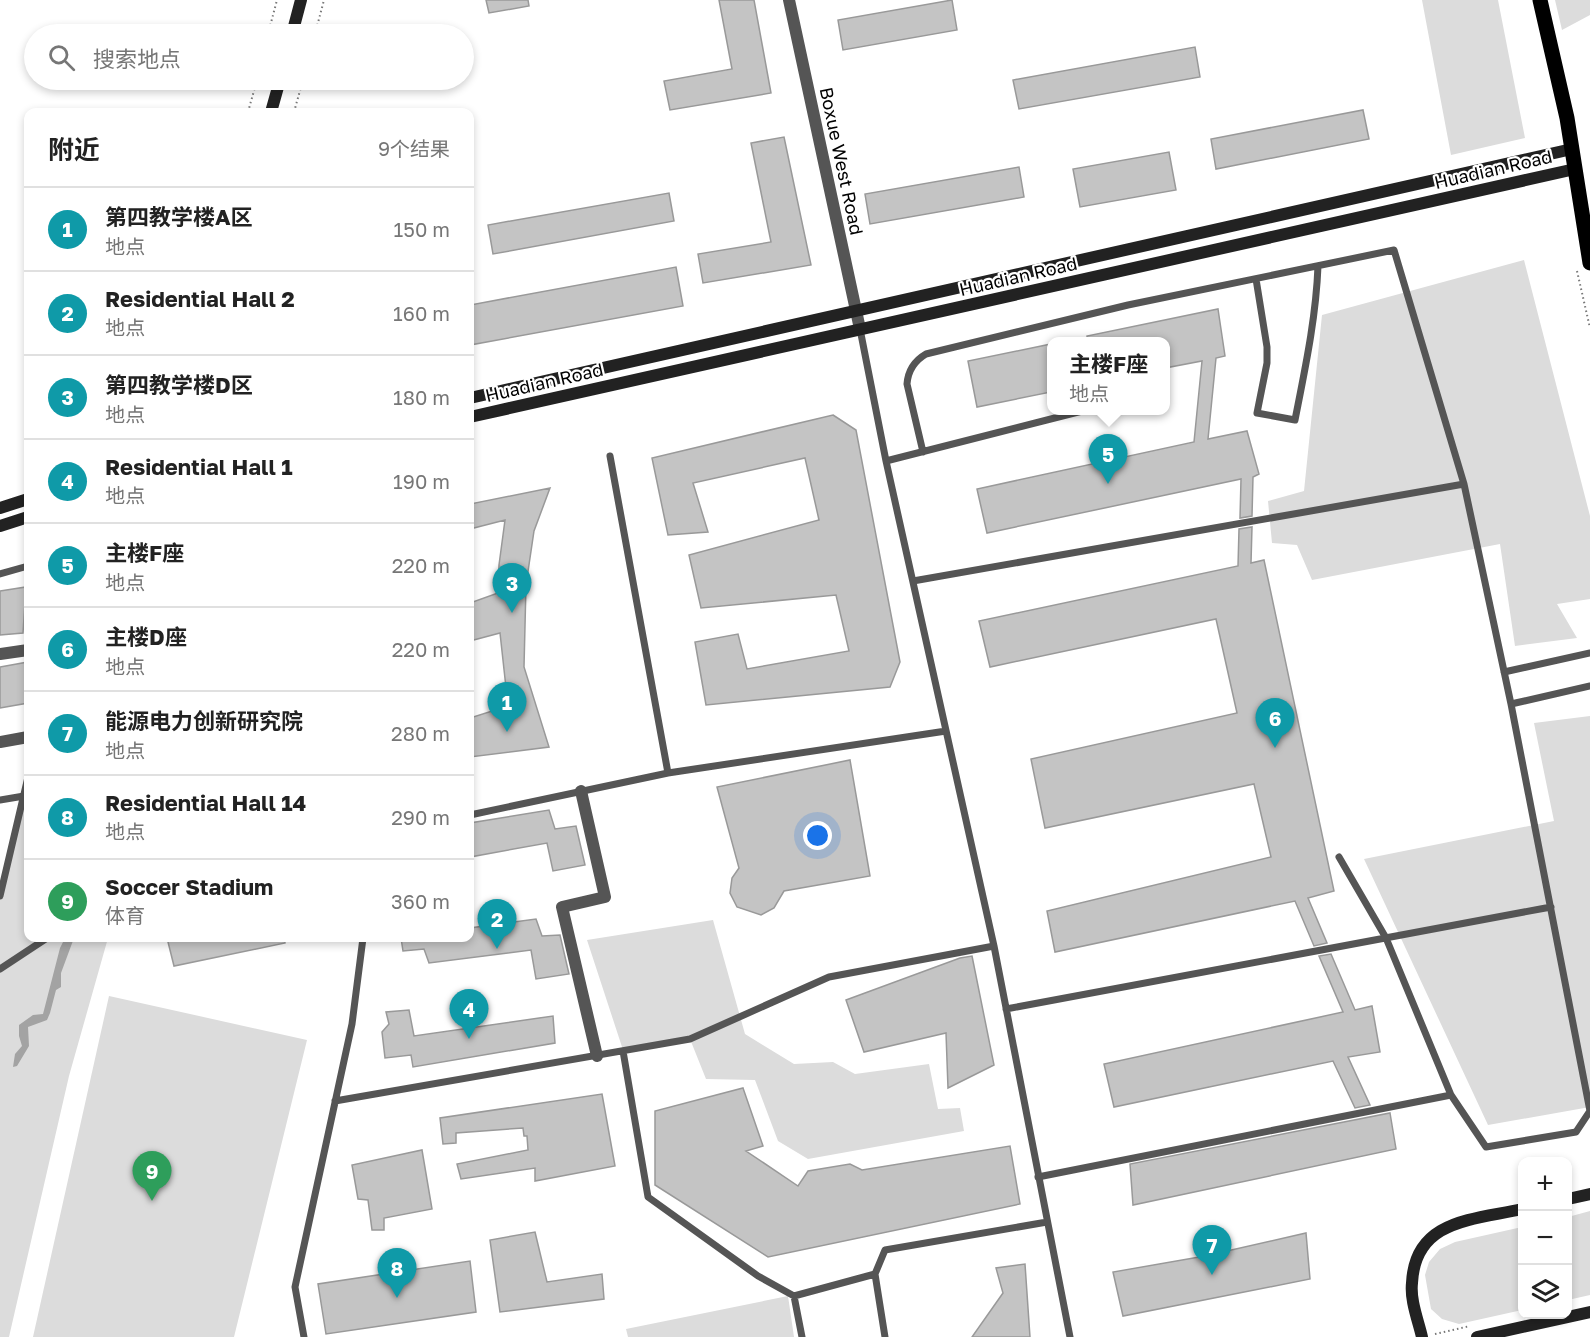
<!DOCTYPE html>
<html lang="zh">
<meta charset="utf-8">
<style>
:root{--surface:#fff;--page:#f2f2f2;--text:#222;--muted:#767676;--line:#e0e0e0;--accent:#000}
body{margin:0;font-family:"Golos Text","Noto Sans SC",sans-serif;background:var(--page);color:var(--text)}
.controls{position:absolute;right:18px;bottom:18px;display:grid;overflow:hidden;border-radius:12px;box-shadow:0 3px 9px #0003}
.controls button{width:54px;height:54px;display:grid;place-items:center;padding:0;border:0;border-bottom:2px solid var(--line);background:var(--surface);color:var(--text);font:30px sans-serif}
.you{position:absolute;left:818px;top:836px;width:21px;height:21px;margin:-15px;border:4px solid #fff;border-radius:50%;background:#1a73e8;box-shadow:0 0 0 9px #1a73e833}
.badge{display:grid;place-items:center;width:39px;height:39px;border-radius:50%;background:var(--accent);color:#fff;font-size:20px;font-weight:700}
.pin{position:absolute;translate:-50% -50px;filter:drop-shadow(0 2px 3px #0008)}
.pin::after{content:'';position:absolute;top:32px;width:21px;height:18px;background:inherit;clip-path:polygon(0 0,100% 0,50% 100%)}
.popup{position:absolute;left:1047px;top:337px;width:123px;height:78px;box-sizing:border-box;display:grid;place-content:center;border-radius:12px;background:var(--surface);filter:drop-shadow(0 2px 4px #0005);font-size:20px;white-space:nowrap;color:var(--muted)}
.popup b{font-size:22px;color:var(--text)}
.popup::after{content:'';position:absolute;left:50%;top:100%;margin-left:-12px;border:12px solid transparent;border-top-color:var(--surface)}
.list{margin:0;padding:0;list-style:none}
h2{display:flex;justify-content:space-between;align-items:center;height:78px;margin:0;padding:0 24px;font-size:26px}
h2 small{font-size:20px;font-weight:400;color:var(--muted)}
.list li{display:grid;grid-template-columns:39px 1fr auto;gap:18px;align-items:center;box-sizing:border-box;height:84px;padding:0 24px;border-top:2px solid var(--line)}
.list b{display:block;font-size:22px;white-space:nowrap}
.list p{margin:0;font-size:20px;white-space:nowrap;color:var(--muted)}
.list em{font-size:20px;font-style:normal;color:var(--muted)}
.icon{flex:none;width:33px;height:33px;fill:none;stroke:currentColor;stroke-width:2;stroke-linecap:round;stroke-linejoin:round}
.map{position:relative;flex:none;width:1590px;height:1337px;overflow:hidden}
.search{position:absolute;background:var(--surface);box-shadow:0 3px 9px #0003;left:24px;top:24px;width:450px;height:66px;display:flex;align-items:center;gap:15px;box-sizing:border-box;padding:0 21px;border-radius:33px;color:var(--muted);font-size:22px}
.panel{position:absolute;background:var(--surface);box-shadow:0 3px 9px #0003;left:24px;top:108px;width:450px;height:834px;border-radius:12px}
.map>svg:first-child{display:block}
.green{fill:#dcdcdc}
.water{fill:#a3a3a3}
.building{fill:#c4c4c4;stroke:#999;stroke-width:1.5}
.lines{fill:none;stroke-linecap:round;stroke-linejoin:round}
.path{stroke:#777;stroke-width:2;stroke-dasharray:1.5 3;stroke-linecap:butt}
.lane{stroke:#555;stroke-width:7}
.street{stroke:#555;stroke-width:12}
.secondary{stroke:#222;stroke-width:12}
.primary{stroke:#000;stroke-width:15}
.labels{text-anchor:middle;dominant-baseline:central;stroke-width:4.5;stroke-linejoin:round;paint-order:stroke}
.street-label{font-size:18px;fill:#000;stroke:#fff}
</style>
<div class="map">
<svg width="1590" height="1337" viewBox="0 0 1590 1337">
<rect width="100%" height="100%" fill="#fff"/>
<path class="green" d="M1422 0H1498L1525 138 1451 155Z
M1555 0H1590V15L1562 30Z
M1524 260 1590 516V599L1557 604 1577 638 1515 646 1500 544 1312 580 1297 545 1272 543 1268 501 1304 491 1322 315Z
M1590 716V1107L1488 1125 1364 859 1554 821 1534 723Z
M28 777V938H108L69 1076 9 1337H0V899Z
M713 920 745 1034 794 1064 833 1062 855 1074 929 1064 938 1109 960 1108 964 1131 808 1159 778 1141 755 1080 706 1079 690 1039 623 1050 587 940Z
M109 996 307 1040 234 1337H33Z
M1590 1211V1295L1568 1300V1217Z
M1522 1227V1310L1459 1324 1442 1319 1431 1309 1425 1275 1429 1262 1440 1249 1455 1242Z
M788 1296 794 1337H628L626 1329Z"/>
<path class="water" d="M65 938H74L61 973V987L56 990 50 1013 47 1020 28 1027 29 1046 17 1066 13 1067 15 1054 22 1046 19 1036V1025L33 1015 43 1014 60 948Z"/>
<path class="building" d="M486 0H528L529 6 489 13Z
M719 0H754L771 93 670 110 664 81 732 69Z
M952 0 957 30 843 50 838 20Z
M1195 47 1200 77 1019 109 1013 80Z
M1363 110 1369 139 1216 169 1211 139Z
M784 137 811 265 703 283 698 254 771 242 751 143Z
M1169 152 1176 190 1080 207 1073 169Z
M1019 167 1024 197 870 224 865 194Z
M669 193 674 221 493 254 488 225Z
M676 267 683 306 470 345V305Z
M1218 309 1225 356 1216 358 1208 439 1247 431 1259 474 1253 477 1252 516 1240 518 1241 479 987 533 977 489 1194 442 1202 361 1165 368V342H1088L1087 336Z
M1051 344V392L977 407 968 361Z
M833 415 856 430 900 662 890 687 706 705 695 642 738 634 747 669 849 651 836 595 701 608 689 555 819 520 805 458 693 483 708 532 668 535 652 458Z
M550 488 534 531 526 585 524 667 549 747 470 757V718L508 706 500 633 470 641V603L498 593 499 565 505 520 470 529V504Z
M1252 527 1251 563 1264 560 1334 891 1308 898 1327 943 1314 946 1295 901 1055 952 1047 911 1271 857 1254 784 1045 828 1031 759 1237 713 1216 619 990 667 979 621 1238 566 1239 529Z
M26 587 23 633 0 635V591Z
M28 662V703L0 708V667Z
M850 760 870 876 784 891 774 908 761 915 737 907 730 893 732 878 739 868 717 787Z
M549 810 555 829 576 826 585 865 553 871 547 843 470 857V823Z
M536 919 542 936 560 935 569 974 536 979 531 950 429 963 424 949 403 951 401 938H470V928Z
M167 938H284L285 943 174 966Z
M1331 954 1355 1010 1372 1006 1380 1052 1348 1057 1370 1105 1355 1108 1333 1061 1114 1107 1104 1064 1343 1012 1319 956Z
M972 956 994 1065 948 1088 946 1033 864 1052 846 1000 960 958Z
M409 1010 414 1036 553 1016 555 1043 413 1067 411 1055 385 1058 382 1032 389 1024 386 1012Z
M743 1088 763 1146 746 1151 798 1186 808 1171 850 1164 862 1170 1010 1146 1020 1204 768 1257 655 1185V1111Z
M602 1094 615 1166 535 1181V1168L461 1179 457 1164 528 1150 527 1136H524L523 1128 456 1133V1143L443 1144 440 1118Z
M1390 1113 1396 1149 1133 1205 1130 1164Z
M422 1150 432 1209 384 1218V1230H372L368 1200 358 1199 352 1165Z
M535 1232 547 1282 602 1274 604 1299 500 1312 490 1240Z
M1306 1233 1310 1279 1123 1316 1113 1272 1205 1256Z
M470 1261 476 1312 326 1334 318 1284Z
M1025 1264 1030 1337H972L1003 1293 996 1268Z"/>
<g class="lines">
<path class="path" d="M268 34 277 0
M315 34 324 0
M248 112 257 80
M294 112 303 80
M1577 271 1590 328
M1435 1334 1470 1326"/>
<path class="lane" d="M1256 279 1267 347V363L1257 413 1295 420C1305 369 1316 318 1318 266
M860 329 886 461 994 946 1070 1337
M923 452 907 384C908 371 914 361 926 354L1128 305 1394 250 1464 484 1511 704 1590 1111 1576 1132 1486 1147 1451 1095 1038 1177
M610 456 668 773
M886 461 1086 410
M0 574 28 566
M913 581 1464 484
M1504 672 1590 653
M1511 704 1590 686
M0 800 24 796
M470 815 668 773 946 731
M1339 857 1386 938 1451 1095
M0 896 28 777
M0 969 47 938
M1006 1009 1551 907
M623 1051 648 1197 758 1276 794 1296
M335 1101 690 1039 829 977 994 946
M304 1337 295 1287 352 1024 363 938
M802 1337 794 1296 875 1274
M885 1337 875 1274 885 1250 1047 1222"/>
<path class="street" d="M789 0 860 329
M0 654 28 650
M0 742 28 737
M581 791 605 897 562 907 597 1056"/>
<path class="secondary" d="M292 34 301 0
M271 112 280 80
M470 398 1572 149
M470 417 1575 169
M0 508 28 499
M0 526 28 517
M1568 1199 1590 1194
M1422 1337C1418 1320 1410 1300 1412 1283 1415 1219 1474 1220 1522 1209
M1477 1337 1590 1312"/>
<path class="primary" d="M1540 0 1567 118 1590 263"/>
</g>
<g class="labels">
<g class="street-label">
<text transform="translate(842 161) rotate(78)">Boxue West Road</text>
<text transform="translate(1493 169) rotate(-13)">Huadian Road</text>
<text transform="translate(1018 276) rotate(-13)">Huadian Road</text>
<text transform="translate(544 382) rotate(-13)">Huadian Road</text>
</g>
</g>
</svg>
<div class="controls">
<button>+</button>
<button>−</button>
<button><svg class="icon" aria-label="layers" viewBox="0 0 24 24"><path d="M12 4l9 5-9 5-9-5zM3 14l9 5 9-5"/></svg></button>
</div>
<div class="you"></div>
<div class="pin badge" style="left:507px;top:732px;background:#0f9aa8">1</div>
<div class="pin badge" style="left:497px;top:949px;background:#0f9aa8">2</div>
<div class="pin badge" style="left:512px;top:613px;background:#0f9aa8">3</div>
<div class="pin badge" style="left:469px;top:1039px;background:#0f9aa8">4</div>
<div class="pin badge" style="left:1108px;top:484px;background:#0f9aa8">5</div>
<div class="popup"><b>主楼F座</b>地点</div>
<div class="pin badge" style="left:1275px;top:748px;background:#0f9aa8">6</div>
<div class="pin badge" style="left:1212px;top:1275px;background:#0f9aa8">7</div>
<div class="pin badge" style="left:397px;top:1298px;background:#0f9aa8">8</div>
<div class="pin badge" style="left:152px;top:1201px;background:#2e9e5b">9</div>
<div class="search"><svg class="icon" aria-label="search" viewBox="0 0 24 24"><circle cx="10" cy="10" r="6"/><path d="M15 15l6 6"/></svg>搜索地点</div>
<section class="panel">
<h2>附近<small>9个结果</small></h2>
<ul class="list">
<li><span class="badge" style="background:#0f9aa8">1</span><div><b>第四教学楼A区</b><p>地点</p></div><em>150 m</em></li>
<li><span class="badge" style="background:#0f9aa8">2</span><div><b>Residential Hall 2</b><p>地点</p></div><em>160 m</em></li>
<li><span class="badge" style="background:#0f9aa8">3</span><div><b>第四教学楼D区</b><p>地点</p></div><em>180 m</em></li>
<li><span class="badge" style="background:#0f9aa8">4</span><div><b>Residential Hall 1</b><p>地点</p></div><em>190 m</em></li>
<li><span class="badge" style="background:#0f9aa8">5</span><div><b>主楼F座</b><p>地点</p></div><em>220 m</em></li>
<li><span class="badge" style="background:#0f9aa8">6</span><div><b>主楼D座</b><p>地点</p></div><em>220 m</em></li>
<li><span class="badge" style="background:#0f9aa8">7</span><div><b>能源电力创新研究院</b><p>地点</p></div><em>280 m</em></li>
<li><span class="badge" style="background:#0f9aa8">8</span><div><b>Residential Hall 14</b><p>地点</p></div><em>290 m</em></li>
<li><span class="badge" style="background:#2e9e5b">9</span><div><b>Soccer Stadium</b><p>体育</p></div><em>360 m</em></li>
</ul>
</section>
</div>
